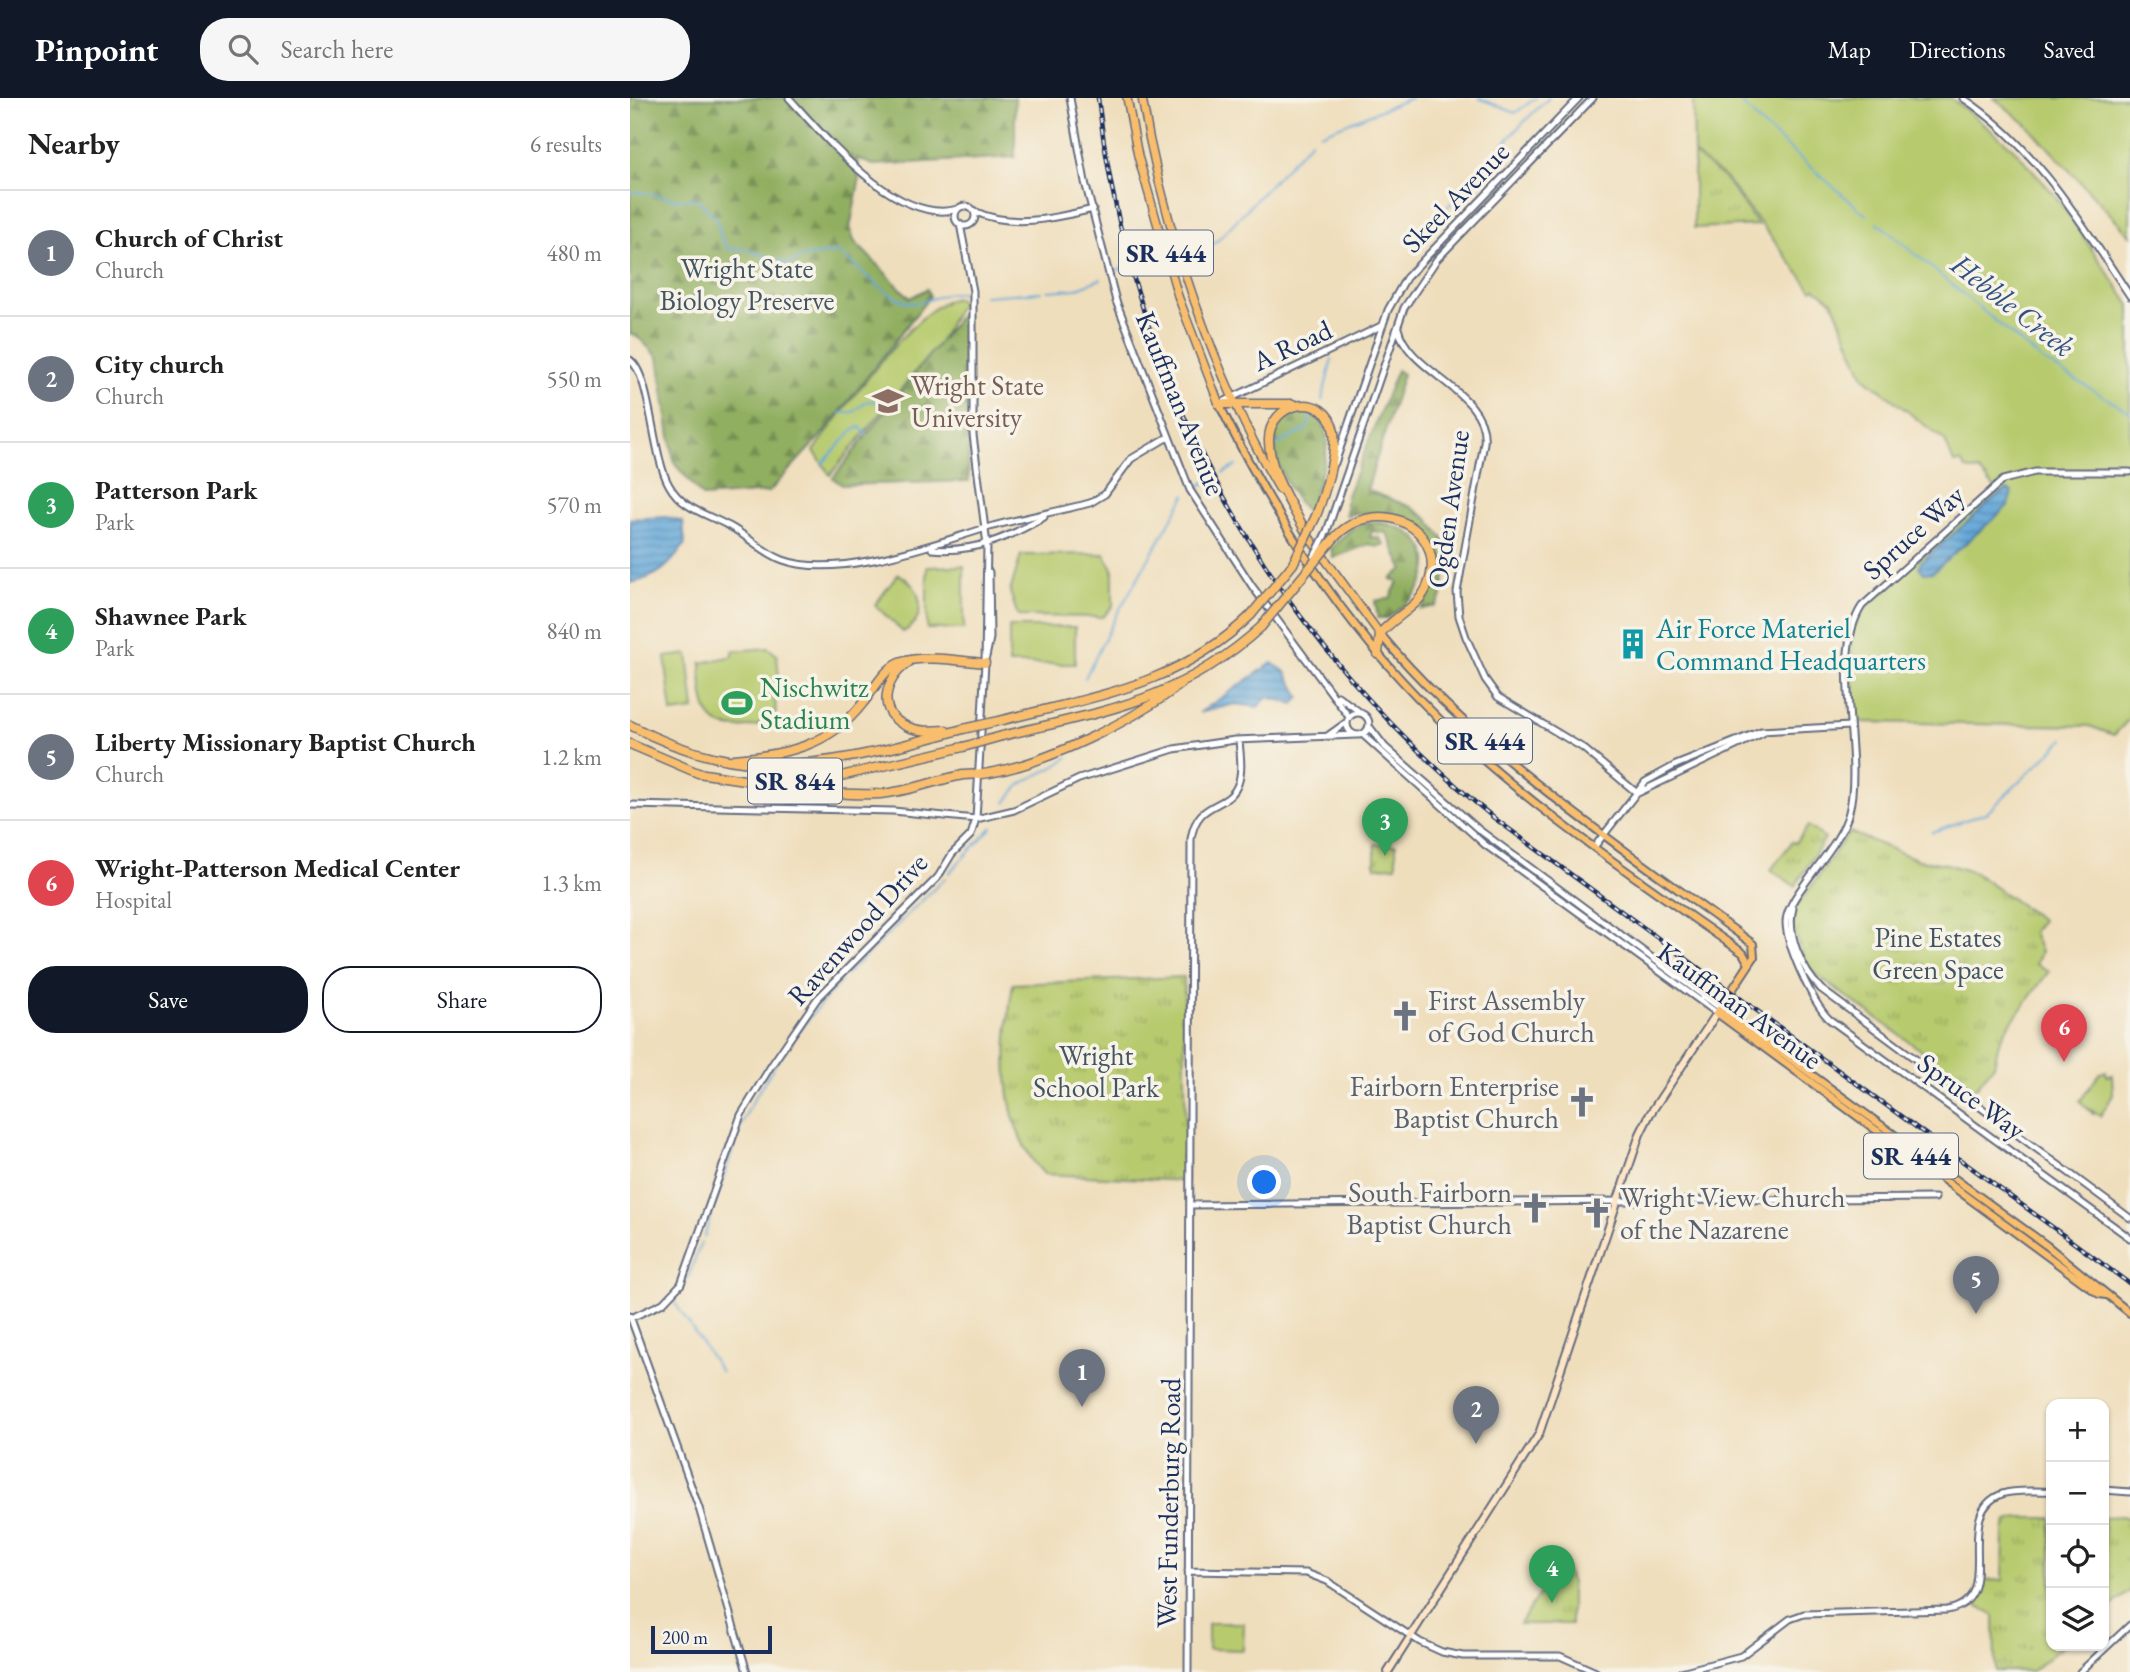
<!DOCTYPE html>
<meta charset="utf-8">
<style>
:root{--surface:#fff;--page:#f6f6f6;--text:#222;--muted:#767676;--line:#e0e0e0;--accent:#111827}
body{margin:0;font-family:"EB Garamond",serif;background:var(--page);color:var(--text)}
.controls{position:absolute;right:21px;bottom:21px;display:grid;overflow:hidden;border-radius:14px;box-shadow:0 2px 5px #0004}
.controls button{width:63px;height:63px;display:grid;place-items:center;padding:0;border:0;border-bottom:2px solid var(--line);background:var(--surface);color:var(--text);font:35px sans-serif}
.scale{position:absolute;left:21px;bottom:18px;width:121px;box-sizing:border-box;padding-left:7px;border:4px solid #1b2f5e;border-top:0;font-size:19px;line-height:24px;white-space:nowrap;color:#1b2f5e;-webkit-text-stroke:5px #f7f3e8;paint-order:stroke}
.you{position:absolute;left:635px;top:1085px;width:24px;height:24px;margin:-18px;border:5px solid #fff;border-radius:50%;background:#1a73e8;box-shadow:0 0 0 10px #1a73e833}
.badge{display:grid;place-items:center;width:46px;height:46px;border-radius:50%;background:var(--accent);color:#fff;font-size:23px;font-weight:700}
.pin{position:absolute;translate:-50% -58px;filter:drop-shadow(0 2px 4px #0008)}
.pin::after{content:'';position:absolute;top:37px;width:24px;height:21px;background:inherit;clip-path:polygon(0 0,100% 0,50% 100%)}
.list{margin:0;padding:0;list-style:none}
h2{display:flex;justify-content:space-between;align-items:center;height:91px;margin:0;padding:0 28px;font-size:30px}
h2 small{font-size:23px;font-weight:400;color:var(--muted)}
.list li{display:grid;grid-template-columns:46px 1fr auto;gap:21px;align-items:center;box-sizing:border-box;height:126px;padding:0 28px;border-top:2px solid var(--line)}
.list b{display:block;font-size:26px;white-space:nowrap}
.list p{margin:0;font-size:23px;white-space:nowrap;color:var(--muted)}
.list em{font-size:23px;font-style:normal;color:var(--muted)}
.actions{display:flex;gap:14px;padding:21px 28px}
.actions a{flex:1;padding:16px 0;border:2px solid var(--accent);border-radius:28px;text-align:center;font-size:24px;color:var(--accent)}
.actions .main{background:var(--accent);color:#fff}
.icon{flex:none;width:38px;height:38px;fill:none;stroke:currentColor;stroke-width:2;stroke-linecap:round;stroke-linejoin:round}
.map{position:relative;flex:none;width:1500px;height:1574px;overflow:hidden}
header{display:flex;align-items:center;gap:42px;box-sizing:border-box;height:98px;padding:0 35px;background:var(--accent);color:#fff}
header strong{font-size:33px}
nav{display:flex;gap:38px;margin-inline-start:auto;font-size:24px}
.search{width:490px;height:63px;background:var(--page);display:flex;align-items:center;gap:18px;box-sizing:border-box;padding:0 24px;border-radius:28px;color:var(--muted);font-size:26px}
main{display:flex}
aside{flex:1;background:var(--surface)}
.map>svg:first-child{display:block}
.green{fill:#b7cb6e;stroke:#697d66;stroke-width:2}
.forest{fill:url(#forest-firs);stroke:#566f60;stroke-width:2}
.park{fill:url(#park-tufts);stroke:#697d66;stroke-width:2}
.water{fill:url(#water-rules);stroke:#3f6b9b;stroke-width:2}
.lines{fill:none;stroke-linecap:round;stroke-linejoin:round}
.stream{stroke:#63a7d8;stroke-width:2}
.tertiary-casing{stroke:#656c7f;stroke-width:9}
.secondary-casing{stroke:#656c7f;stroke-width:10}
.primary-casing{stroke:#656c7f;stroke-width:10}
.trunk-casing{stroke:#656c7f;stroke-width:10}
.motorway-casing{stroke:#656c7f;stroke-width:11}
.tertiary{stroke:#fff;stroke-width:5}
.secondary{stroke:#fde5c5;stroke-width:6}
.primary{stroke:#f9be6d;stroke-width:6}
.trunk{stroke:#f9be6d;stroke-width:7}
.motorway{stroke:#f9be6d;stroke-width:8}
.rail-casing{stroke:#1b2f5e;stroke-width:4.5}
.rail{stroke:#f7f3e8;stroke-width:2;stroke-dasharray:5;stroke-linecap:butt}
.tertiary-bridge-casing{stroke:#656c7f;stroke-width:9;stroke-linecap:butt}
.motorway-bridge-casing{stroke:#656c7f;stroke-width:11;stroke-linecap:butt}
.tertiary-bridge{stroke:#fff;stroke-width:5}
.motorway-bridge{stroke:#f9be6d;stroke-width:8}
.labels{text-anchor:middle;dominant-baseline:central;stroke-width:7;stroke-linejoin:round;paint-order:stroke}
.shield{fill:#f7f3e8;stroke:#5d6a87;stroke-width:2}
.shield-label{font-size:26px;font-weight:bold;fill:#1b2f5e}
.street-label{font-size:28px;fill:#1b2f5e;stroke:#f7f3e8}
.park-label{font-size:28px;fill:#425662;stroke:#f7f3e8}
.education-label{font-size:28px;fill:#785e54;stroke:#f7f3e8;text-anchor:start}
.culture-label{font-size:28px;fill:#0d838f;stroke:#f7f3e8;text-anchor:start}
.leisure-label{font-size:28px;fill:#27864d;stroke:#f7f3e8;text-anchor:start}
.worship-label{font-size:28px;fill:#5b616d;stroke:#f7f3e8;text-anchor:start}
.water-label{font-size:30px;font-style:italic;fill:#315383;stroke:#f7f3e8}
</style>
<header>
<strong>Pinpoint</strong>
<div class="search"><svg class="icon" aria-label="search" viewBox="0 0 24 24"><circle cx="10" cy="10" r="6"/><path d="M15 15l6 6"/></svg>Search here</div>
<nav><a>Map</a><a>Directions</a><a>Saved</a></nav>
</header>
<main>
<aside>
<h2>Nearby<small>6 results</small></h2>
<ul class="list">
<li><span class="badge" style="background:#6b7280">1</span><div><b>Church of Christ</b><p>Church</p></div><em>480 m</em></li>
<li><span class="badge" style="background:#6b7280">2</span><div><b>City church</b><p>Church</p></div><em>550 m</em></li>
<li><span class="badge" style="background:#2e9e5b">3</span><div><b>Patterson Park</b><p>Park</p></div><em>570 m</em></li>
<li><span class="badge" style="background:#2e9e5b">4</span><div><b>Shawnee Park</b><p>Park</p></div><em>840 m</em></li>
<li><span class="badge" style="background:#6b7280">5</span><div><b>Liberty Missionary Baptist Church</b><p>Church</p></div><em>1.2 km</em></li>
<li><span class="badge" style="background:#e0444e">6</span><div><b>Wright-Patterson Medical Center</b><p>Hospital</p></div><em>1.3 km</em></li>
</ul>
<div class="actions"><a class="main">Save</a><a>Share</a></div>
</aside>
<div class="map">
<svg width="1500" height="1574" viewBox="0 0 1500 1574">
<defs>
<pattern id="forest-firs" width="22" height="20" patternUnits="userSpaceOnUse" patternTransform="scale(1.75)"><rect width="22" height="20" fill="#91af61"/><path d="M5 1l3.5 6h-7zM16 11l3.5 6h-7z" fill="#768f53"/></pattern>
<pattern id="park-tufts" width="24" height="20" patternUnits="userSpaceOnUse" patternTransform="scale(1.75)"><rect width="24" height="20" fill="#b7cb6e"/><path d="M3 7l-1-3M5 7V3M7 7l1-3M15 17l-1-3M17 17v-4M19 17l1-3" fill="none" stroke="#94a55e"/></pattern>
<pattern id="water-rules" width="6" height="5" patternUnits="userSpaceOnUse" patternTransform="scale(1.75)"><rect width="6" height="5" fill="#63a7d8"/><path d="M0 2.5h6" fill="none" stroke="#5188b2"/></pattern>
</defs>
<rect width="100%" height="100%" fill="#f7f3e8"/>
<filter id="ink" filterUnits="userSpaceOnUse"><feTurbulence type="fractalNoise" baseFrequency=".0143" numOctaves="2"/><feDisplacementMap in="SourceGraphic" scale="14" xChannelSelector="R" yChannelSelector="G"/><feConvolveMatrix kernelMatrix="1 2 1 2 8 2 1 2 1" color-interpolation-filters="sRGB"/></filter>
<filter id="wash" filterUnits="userSpaceOnUse"><feTurbulence type="fractalNoise" baseFrequency=".00686" numOctaves="4" result="noise"/><feDisplacementMap in="SourceGraphic" scale="28" xChannelSelector="R" yChannelSelector="G"/><feGaussianBlur stdDeviation="1.57" result="paint"/><feColorMatrix in="noise" values="0 0 0 0 0 0 0 0 0 0 0 0 0 0 0 0 0 1.4 0 .05"/><feComposite in="paint" operator="in"/></filter>
<g filter="url(#wash)">
<rect width="100%" height="100%" fill="#efdebc"/>
<path class="green" d="M1063 0H1321L1383 50 1424 96 1500 207V620L1484 637 1459 628 1228 624 1225 622 1221 548 1223 532 1233 512 1366 391 1349 373 1336 371 1331 364 1324 365 1315 343 1234 279 1202 203 1185 190 1182 192 1096 81 1064 56Z
M1364 0H1500V137L1396 26Z
M328 200 331 205 309 245 200 377 184 353C208 319 289 202 328 200Z
M474 456 483 470V508L473 519 388 518 380 494 391 457Z
M334 468V531H297V469Z
M268 476C292 487 300 520 273 534L245 507Z
M379 529H445V566H379Z
M138 550 147 557 150 594 145 595 146 623C84 640 71 627 71 565L103 558V553Z
M58 556 64 612 42 615 35 559Z
M1476 973 1477 978 1482 977 1483 997 1470 1018 1458 1010 1464 1017 1450 1003 1470 975Z
M578 1525H614L613 1552 578 1551Z"/>
<path class="forest" d="M0 0H385V59L243 67 227 60 229 84 220 130 224 143 280 200 297 191 300 198 196 332 139 394 73 399 44 365 28 259 6 237 0 236Z
M335 217 339 383 212 387 203 380 330 218Z
M767 272 773 276 737 392 781 409 798 421 819 448 812 498 806 508 791 511C837 442 785 406 716 417V400Z
M671 313C719 319 687 388 677 414 659 396 628 341 656 320 659 316 666 315 671 313Z
M737 424C775 424 813 446 790 489 783 502 769 511 758 520H748L745 503 760 500 768 484 761 481 773 471 757 435 742 433 740 439 749 440 754 446 747 449 739 446 703 460 701 450 720 432Z"/>
<path class="park" d="M1064 56 1095 81 1128 127 1064 130Z
M1178 728 1195 740 1165 788 1141 772 1162 744 1165 745Z
M1219 734 1289 762 1317 766 1345 775 1412 822 1403 834 1411 854 1406 866 1419 873 1377 930 1369 944 1364 967 1345 991 1178 871 1163 831V815Z
M745 746 766 747V768L745 769Z
M554 879 556 1083 414 1076C368 1028 373 947 383 886Z
M1492 1418 1500 1421V1493L1474 1514V1419Z
M1389 1420H1421V1548H1433L1402 1573H1365L1364 1518 1343 1506 1352 1483 1373 1482 1374 1433 1377 1423Z
M932 1460 941 1485V1526H890Z"/>
<path class="water" d="M1377 392 1382 394 1378 408 1303 474 1294 475 1289 469 1291 464 1369 396Z
M36 419 53 424 55 446C40 468 27 480 0 485V421Z
M642 565 656 574 670 599 664 606 637 599 628 609 605 606 569 615Z"/>
<g class="lines">
<path class="stream" d="M849 0 885 15 906 0
M1107 0 1130 25 1236 117
M690 36 781 0
M0 94C25 93 44 106 66 100L87 121 91 140 98 151H116L158 166 173 159 208 154C227 168 262 206 284 205 301 204 314 193 332 195
M1247 124 1412 262 1500 314
M791 134C838 94 872 41 919 0
M557 154 573 152 585 145 681 43
M488 172 528 159
M418 193 445 191 471 181
M354 198 411 194
M692 302 702 261
M211 315 224 314 237 303 260 305
M644 348 677 331 683 313
M192 366 223 332 230 329 237 337
M593 375 606 368
M567 389 580 382
M455 580 486 518 556 396
M376 705C394 674 413 681 438 659
M1302 734 1358 714 1434 641
M319 775 362 729
M215 878 315 780
M107 1038C123 991 177 920 211 883
M74 1139 105 1045
M71 1145 58 1179 43 1202 91 1274"/>
</g>
</g>
<g filter="url(#ink)">
<g class="lines">
<g class="tertiary-casing">
<path id="tertiary" d="M159 0C196 40 267 128 328 111
M440 0 455 84 486 203 560 392 622 488 719 619
M1333 0C1407 49 1452 126 1500 198
M325 118a10 10 0 1 1 20 0a10 10 0 1 1-20 0Z
M344 113C381 131 425 120 463 111
M330 126 343 193V337L357 447
M768 230C778 275 860 294 854 345L827 494 829 518 836 539 855 581 868 599 953 650 1007 695
M0 262C21 277 22 358 39 387 52 411 77 416 99 428 118 438 133 455 153 462 207 482 304 446 356 430 390 420 426 414 460 405L475 396 501 361 538 339
M591 305 753 227
M705 365 758 212 776 180 949 0
M1500 374H1405L1373 382 1232 508C1199 558 1234 655 1219 714 1211 750 1156 797 1156 824 1156 847 1182 904 1199 921L1500 1140
M697 433 774 210 807 161 963 0
M302 451C344 455 378 440 414 419
M356 559 360 540 359 474
M708 598 731 615
M717 626a11 11 0 1 1 22 0a11 11 0 1 1-22 0Z
M739 628 755 649 848 731 1090 910
M732 636 854 746 1087 915
M696 639 717 624
M1008 695 1133 635
M0 707 263 713 346 721 384 712 449 681 544 651 605 642 726 637
M965 748 1015 684 1046 667 1131 633 1220 628
M1163 810C1156 836 1172 872 1191 891L1500 1120
M560 1107 1305 1100
M0 1218 69 1410 117 1574
M1 1220 33 1205 51 1186 111 1017 141 968 187 901 308 779 322 756 341 737 346 721 355 565 357 446
M1474 1392 1500 1394
M558 1473 676 1475 697 1483 790 1544 812 1554 833 1558H930L966 1574
M558 1574 561 741C567 700 598 713 608 686 613 672 610 656 609 642
M1051 1574 1111 1558 1160 1521 1174 1516 1317 1512C1378 1501 1319 1416 1372 1396 1387 1391 1406 1394 1421 1393
M1450 1574 1500 1527"/>
</g>
<g class="secondary-casing">
<path id="secondary" d="M758 1574 909 1336 1010 1036 1020 1016 1087 915"/>
</g>
<g class="primary-casing">
<path id="primary" d="M589 306C645 420 712 525 803 615 895 707 1007 780 1113 855L1119 866
M750 536C855 661 992 749 1123 846L1124 859 1087 915 1469 1196 1476 1197
M1090 910 1416 1147 1500 1215"/>
</g>
<g class="trunk-casing">
<path id="trunk" d="M497 0 508 58 548 198 589 306
M512 0C533 128 584 280 650 392
M676 435 750 536"/>
</g>
<g class="motorway-casing">
<path id="motorway" d="M589 306H663
M676 434C661 406 640 376 639 344 637 303 697 291 704 334 707 357 694 397 686 418
M700 445C743 390 824 431 796 491 787 510 763 519 750 536L748 556
M278 565C255 580 245 614 276 628 288 634 302 633 315 632
M373 622C466 598 549 587 621 517
M0 627C119 691 211 665 333 631
M372 638C474 613 550 603 631 529
M0 646 68 675 134 685
M104 661C155 657 200 648 233 605 243 593 254 571 269 565 293 556 330 563 355 565
M147 684 211 678 333 649
M128 685C168 691 209 698 250 696 279 694 305 682 333 677 341 676 351 677 359 675 418 665 504 622 551 586"/>
</g>
<use href="#tertiary" class="tertiary"/>
<use href="#secondary" class="secondary"/>
<use href="#primary" class="primary"/>
<use href="#trunk" class="trunk"/>
<use href="#motorway" class="motorway"/>
<g class="rail-casing">
<path id="rail" d="M468 0C501 288 640 537 864 720L1500 1186"/>
</g>
<use href="#rail" class="rail"/>
<g class="tertiary-bridge-casing">
<path id="tertiary-bridge" d="M684 459 697 433"/>
</g>
<g class="motorway-bridge-casing">
<path id="motorway-bridge" d="M621 517 663 466 686 418
M631 529 700 445
M333 631 373 622
M333 649 372 638"/>
</g>
<use href="#tertiary-bridge" class="tertiary-bridge"/>
<use href="#motorway-bridge" class="motorway-bridge"/>
</g>
</g>
<defs>
<g id="university-bare" transform="scale(2.415)"><path d="M0-5L7-2L0 1L-7-2ZM-4 1L0 2.5L4 1V4Q0 6-4 4Z" fill="#8d6e63" stroke="#f7f3e8" stroke-width="2.5" paint-order="stroke"/></g>
<g id="building-bare" transform="scale(2.415)"><path d="M-4-6H4V6H1V3H-1V6H-4ZM-2.5-4.3h1.7v1.8h-1.7ZM.8-4.3h1.7v1.8H.8ZM-2.5-1h1.7V.8h-1.7ZM.8-1h1.7V.8H.8Z" fill="#0f9aa8" stroke="#f7f3e8" stroke-width="2.5" paint-order="stroke"/></g>
<g id="stadium-bare" transform="scale(2.415)"><path d="M0-5a6.5 5 0 1 0 0 10a6.5 5 0 1 0 0-10ZM-3.5-1.8h7v3.6h-7Z" fill="#2e9e5b" stroke="#f7f3e8" stroke-width="2.5" paint-order="stroke"/></g>
<g id="church-bare" transform="scale(2.415)"><path d="M-1.2-6h2.4v3.5h3.3v2.4h-3.3V6h-2.4V-.1h-3.3v-2.4h3.3Z" fill="#6b7280" stroke="#f7f3e8" stroke-width="2.5" paint-order="stroke"/></g>
</defs>
<g fill-rule="evenodd">
<use href="#university-bare" x="258" y="303"/>
<use href="#building-bare" x="1003" y="546"/>
<use href="#stadium-bare" x="107" y="605"/>
<use href="#church-bare" x="775" y="918"/>
<use href="#church-bare" x="952" y="1004"/>
<use href="#church-bare" x="905" y="1110"/>
<use href="#church-bare" x="967" y="1115"/>
</g>
<g class="labels">
<g class="shield">
<rect x="489" y="132.5" width="94" height="45" rx="5"/>
<rect x="808" y="620.5" width="94" height="45" rx="5"/>
<rect x="118" y="660.5" width="94" height="45" rx="5"/>
<rect x="1234" y="1035.5" width="94" height="45" rx="5"/>
</g>
<g class="shield-label">
<text x="536" y="155">SR 444</text>
<text x="855" y="643">SR 444</text>
<text x="165" y="683">SR 844</text>
<text x="1281" y="1058">SR 444</text>
</g>
<g class="street-label">
<text transform="translate(825 99) rotate(-46)">Skeel Avenue</text>
<text transform="translate(662 247) rotate(-25)">A Road</text>
<text transform="translate(551 305) rotate(68)">Kauffman Avenue</text>
<text transform="translate(818 411) rotate(-82)">Ogden Avenue</text>
<text transform="translate(1283 434) rotate(-42)">Spruce Way</text>
<text transform="translate(227 831) rotate(-48)">Ravenwood Drive</text>
<text transform="translate(1110 907) rotate(36)">Kauffman Avenue</text>
<text transform="translate(1342 998) rotate(36)">Spruce Way</text>
<text transform="translate(538 1405) rotate(-89)">West Funderburg Road</text>
</g>
<g class="park-label">
<text x="117" y="170">Wright State<tspan x="117" dy="32">Biology Preserve</tspan></text>
<text x="1308" y="839">Pine Estates<tspan x="1308" dy="32">Green Space</tspan></text>
<text x="466" y="957">Wright<tspan x="466" dy="32">School Park</tspan></text>
</g>
<g class="education-label">
<text x="281" y="287">Wright State<tspan x="281" dy="32">University</tspan></text>
</g>
<g class="culture-label">
<text x="1026" y="530">Air Force Materiel<tspan x="1026" dy="32">Command Headquarters</tspan></text>
</g>
<g class="leisure-label">
<text x="130" y="589">Nischwitz<tspan x="130" dy="32">Stadium</tspan></text>
</g>
<g class="worship-label">
<text x="798" y="902">First Assembly<tspan x="798" dy="32">of God Church</tspan></text>
<text x="929" y="988" text-anchor="end">Fairborn Enterprise<tspan x="929" dy="32">Baptist Church</tspan></text>
<text x="882" y="1094" text-anchor="end">South Fairborn<tspan x="882" dy="32">Baptist Church</tspan></text>
<text x="990" y="1099">Wright View Church<tspan x="990" dy="32">of the Nazarene</tspan></text>
</g>
<g class="water-label">
<text transform="translate(1383 207) rotate(38)">Hebble Creek</text>
</g>
</g>
</svg>
<div class="controls">
<button>+</button>
<button>−</button>
<button><svg class="icon" aria-label="locate" viewBox="0 0 24 24"><circle cx="12" cy="12" r="6"/><path d="M12 2v4M12 18v4M2 12h4M18 12h4"/></svg></button>
<button><svg class="icon" aria-label="layers" viewBox="0 0 24 24"><path d="M12 4l9 5-9 5-9-5zM3 14l9 5 9-5"/></svg></button>
</div>
<div class="scale">200 m</div>
<div class="you"></div>
<div class="pin badge" style="left:452px;top:1309px;background:#6b7280">1</div>
<div class="pin badge" style="left:846px;top:1346px;background:#6b7280">2</div>
<div class="pin badge" style="left:755px;top:758px;background:#2e9e5b">3</div>
<div class="pin badge" style="left:922px;top:1505px;background:#2e9e5b">4</div>
<div class="pin badge" style="left:1346px;top:1216px;background:#6b7280">5</div>
<div class="pin badge" style="left:1434px;top:964px;background:#e0444e">6</div>
</div>
</main>
